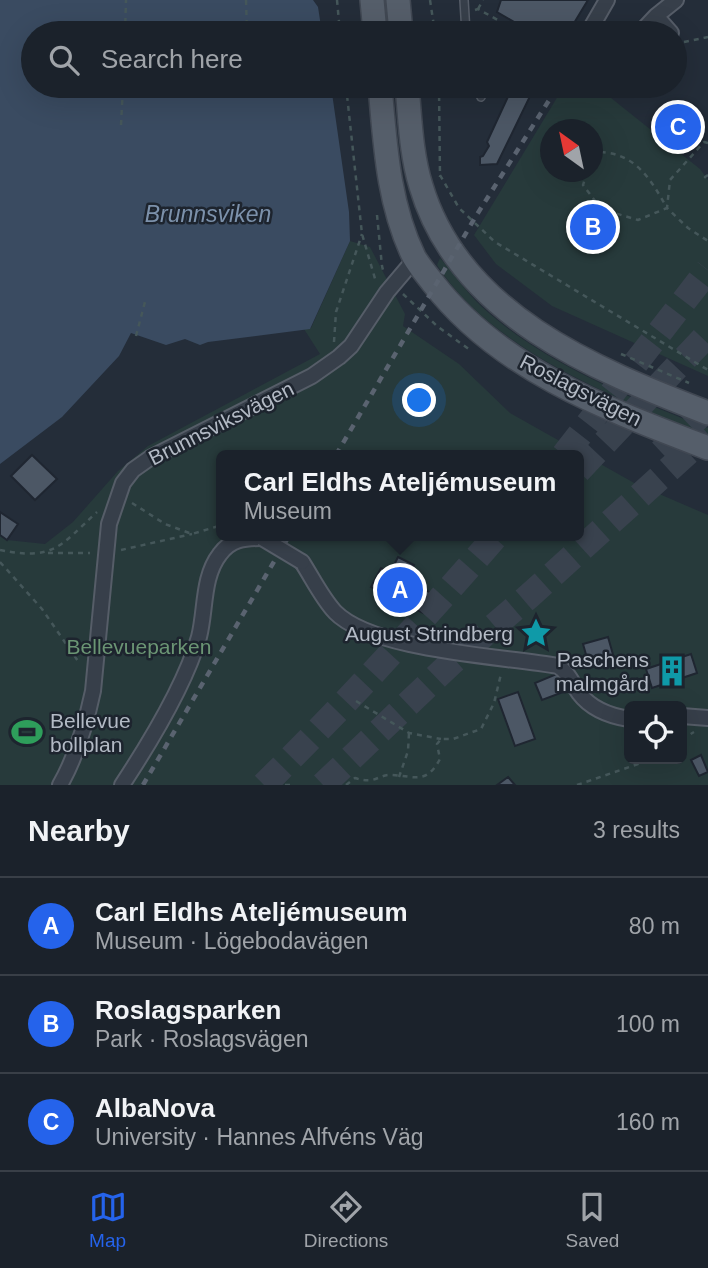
<!DOCTYPE html>
<meta charset="utf-8">
<style>
:root{--surface:#1b222b;--page:#242a33;--text:#f1f3f6;--muted:#a0a4a9;--line:#393f47;--accent:#2563eb}
body{margin:0;font-family:Arial,sans-serif;background:var(--page);color:var(--text)}
.controls{position:absolute;right:21px;bottom:21px;display:grid;overflow:hidden;border-radius:10px;box-shadow:0 7px 28px #0002}
.controls button{width:63px;height:63px;display:grid;place-items:center;padding:0;border:0;border-bottom:2px solid var(--line);background:var(--surface);color:var(--text);font:35px sans-serif}
.compass{position:absolute;left:540px;top:119px;width:63px;height:63px;border-radius:50%;background:var(--surface);box-shadow:0 7px 28px #0002;rotate:327deg}
.you{position:absolute;left:420px;top:401px;width:24px;height:24px;margin:-18px;border:5px solid #fff;border-radius:50%;background:#1a73e8;box-shadow:0 0 0 10px #1a73e833}
.badge{display:grid;place-items:center;width:46px;height:46px;border-radius:50%;background:var(--accent);color:#fff;font-size:23px;font-weight:700}
.pin{position:absolute;translate:-50% -50%;border:4px solid #fff;box-shadow:0 2px 7px #0006}
.popup{position:absolute;left:216px;top:450px;width:368px;height:91px;box-sizing:border-box;display:grid;place-content:center;border-radius:10px;background:var(--surface);filter:drop-shadow(0 2px 5px #0005);font-size:23px;white-space:nowrap;color:var(--muted)}
.popup b{font-size:26px;color:var(--text)}
.popup::after{content:'';position:absolute;left:50%;top:100%;margin-left:-14px;border:14px solid transparent;border-top-color:var(--surface)}
.list{margin:0;padding:0;list-style:none}
h2{display:flex;justify-content:space-between;align-items:center;height:91px;margin:0;padding:0 28px;font-size:30px}
h2 small{font-size:23px;font-weight:400;color:var(--muted)}
.list li{display:grid;grid-template-columns:46px 1fr auto;gap:21px;align-items:center;box-sizing:border-box;height:98px;padding:0 28px;border-top:2px solid var(--line)}
.list b{display:block;font-size:26px;white-space:nowrap}
.list p{margin:0;font-size:23px;white-space:nowrap;color:var(--muted)}
.list em{font-size:23px;font-style:normal;color:var(--muted)}
.icon{flex:none;width:38px;height:38px;fill:none;stroke:currentColor;stroke-width:2;stroke-linecap:round;stroke-linejoin:round}
.map{position:relative;flex:none;width:708px;height:785px;overflow:hidden}
.search{position:absolute;background:var(--surface);box-shadow:0 7px 28px #0002;left:21px;right:21px;top:21px;height:77px;display:flex;align-items:center;gap:18px;box-sizing:border-box;padding:0 24px;border-radius:38px;color:var(--muted);font-size:26px}
.sheet{height:385px;background:var(--surface)}
nav{display:flex;justify-content:space-around;align-items:center;box-sizing:border-box;height:98px;border-top:2px solid var(--line);background:var(--surface);font-size:19px;color:var(--muted)}
nav a{display:grid;justify-items:center;gap:4px}
nav .on{color:var(--accent)}
.map>svg:first-child{display:block}
.green{fill:#273a3b;fill-rule:evenodd}
.water{fill:#3a4b61}
.building{fill:#4c5765;stroke:#1f2631;stroke-width:2}
.lines{fill:none;stroke-linecap:round;stroke-linejoin:round}
.motorway-tunnel{stroke:#39424e;stroke-width:26;stroke-dasharray:26 13;stroke-linecap:butt}
.service-casing{stroke:#565d68;stroke-width:10}
.minor-casing{stroke:#565d68;stroke-width:18}
.primary-casing{stroke:#414853;stroke-width:26}
.path{stroke:#45575a;stroke-width:2.5;stroke-dasharray:5 5;stroke-linecap:butt}
.service{stroke:#373f4a;stroke-width:7}
.minor{stroke:#373f4a;stroke-width:14}
.primary{stroke:#555e6a;stroke-width:23}
.rail{stroke:#5a6370;stroke-width:4.5;stroke-dasharray:7 7;stroke-linecap:butt}
.minor-bridge-casing{stroke:#565d68;stroke-width:18;stroke-linecap:butt}
.minor-bridge{stroke:#373f4a;stroke-width:14}
.labels{text-anchor:middle;dominant-baseline:central;stroke-width:5;stroke-linejoin:round;paint-order:stroke}
.street-label{font-size:21px;fill:#b3bac5;stroke:#1d242e}
.poi-label{font-size:21px;fill:#b3bac5;stroke:#1d242e;text-anchor:end}
.park-label{font-size:21px;fill:#6b9574;stroke:#1d242e}
.water-label{font-size:23px;font-style:italic;fill:#7c91ab;stroke:#1d242e}
</style>
<div class="map">
<svg width="708" height="785" viewBox="0 0 708 785">
<rect width="100%" height="100%" fill="#242d39"/>
<path class="green" d="M564 86H596L700 169 708 180V376L552 306 496 264 474 235ZM550 130H592V172H550Z
M350 241 370 247 405 314 403 326 459 364 510 413 636 484 708 515V785H0V535L7 540 45 544 73 522 118 471 148 446 320 354 304 329 311 328ZM222 455H578V536H222ZM629 706H682V759H629Z
M440 258C454 274 466 292 482 307 545 364 630 398 708 428V435C617 399 491 350 437 265Z"/>
<path class="water" d="M0 0H313L318 7 322 33H33V86H331L349 212 350 241 310 329 208 342 200 345 185 339 166 345 131 333 119 356 62 417 0 464Z"/>
<path class="building" d="M501 0H588L568 33H533L497 12Z
M513 86H535L497 164 480 165V157L483 156 489 146 487 142Z
M32 455 57 479 35 500 11 476Z
M0 512 18 524 7 540 0 535Z
M398 557 414 565 407 580 433 594 423 613 371 587 381 568 390 573Z
M608 637 614 658 589 665 583 644Z
M691 654 697 673 652 688 646 669Z
M559 673 566 691 542 700 535 683Z
M518 692 535 739 515 746 498 699Z
M701 755 708 772 699 776 691 760Z
M508 777 515 785H497Z"/>
<g class="lines">
<path class="motorway-tunnel" d="M661 452 708 408
M564 455 708 270
M578 471 708 334
M264 785C345 705 422 621 496 536
M323 785 452 662 528 597 708 434"/>
<g class="service-casing">
<path id="service" d="M464 0 466 33
M477 86 481 97"/>
</g>
<g class="minor-casing">
<path id="minor" d="M656 16 671 33
M588 33 607 0
M640 33 656 16 676 0
M302 562C313 579 322 598 335 612 373 651 503 656 558 666 569 673 572 683 579 693 591 709 610 716 629 719
M682 716 708 718
M60 785C77 755 86 724 93 691L109 524 123 483 133 470 150 458 312 376 339 357 351 346 387 292 415 259
M122 785C149 744 185 685 199 637 206 610 202 577 220 554 231 539 244 538 262 538"/>
</g>
<g class="primary-casing">
<path id="primary" d="M372 0 375 33
M398 0 401 33
M380 86C385 143 388 204 414 257 419 266 427 275 433 283 500 370 609 410 708 448
M407 86C410 119 411 154 421 186 459 315 594 369 708 413"/>
</g>
<path class="path" d="M246 0 247 33
M337 0 340 33
M430 0 435 33
M478 9 483 0
M475 10 478 9 521 33
M125 33 126 0
M684 42 708 37
M346 86 362 234 376 282
M439 86 440 177
M121 125 123 86
M708 143 704 142 670 180 667 208 688 228 708 241
M587 172 583 185 601 209 638 220 667 208C649 176 633 150 592 152
M440 175 459 208 495 242 708 370
M708 175 705 177 708 180
M377 215 382 266 384 274
M403 294 437 326 470 350
M136 336 146 298
M334 342 336 312 362 234
M621 354 689 383
M132 503 165 524 192 534 222 525
M0 550C54 561 60 546 97 512
M121 550 192 534
M48 553H90
M0 562 42 609 80 664
M356 701 409 733 441 739
M682 739 694 732
M399 777 408 751 409 733
M285 785H293
M346 785 355 778C376 785 378 774 392 775 415 776 426 785 440 759L437 744 441 739H453L481 729 494 703 501 674
M577 785 638 764 647 759"/>
<use href="#service" class="service"/>
<use href="#minor" class="minor"/>
<use href="#primary" class="primary"/>
<path class="rail" d="M336 455 476 216 558 86
M143 785 289 536"/>
<g class="minor-bridge-casing">
<path id="minor-bridge" d="M262 538 302 562"/>
</g>
<use href="#minor-bridge" class="minor-bridge"/>
</g>
<defs>
<g id="sight-bare" transform="scale(2.415)"><path d="M0-6L1.8-2.2L6-1.7L2.9 1.2L3.7 5.4L0 3.3L-3.7 5.4L-2.9 1.2L-6-1.7L-1.8-2.2Z" fill="#0f9aa8" stroke="#1d242e" stroke-width="2.5" paint-order="stroke"/></g>
<g id="building-bare" transform="scale(2.415)"><path d="M-4-6H4V6H1V3H-1V6H-4ZM-2.5-4.3h1.7v1.8h-1.7ZM.8-4.3h1.7v1.8H.8ZM-2.5-1h1.7V.8h-1.7ZM.8-1h1.7V.8H.8Z" fill="#0f9aa8" stroke="#1d242e" stroke-width="2.5" paint-order="stroke"/></g>
<g id="stadium-bare" transform="scale(2.415)"><path d="M0-5a6.5 5 0 1 0 0 10a6.5 5 0 1 0 0-10ZM-3.5-1.8h7v3.6h-7Z" fill="#2e9e5b" stroke="#1d242e" stroke-width="2.5" paint-order="stroke"/></g>
</defs>
<g fill-rule="evenodd">
<use href="#sight-bare" x="536" y="633"/>
<use href="#building-bare" x="672" y="671"/>
<use href="#stadium-bare" x="27" y="732"/>
</g>
<g class="labels">
<g class="street-label">
<text transform="translate(581 390) rotate(27)">Roslagsvägen</text>
<text transform="translate(221 423) rotate(-27)">Brunnsviksvägen</text>
</g>
<g class="poi-label">
<text x="513" y="633">August Strindberg</text>
<text x="649" y="659">Paschens<tspan x="649" dy="24">malmgård</tspan></text>
<text x="50" y="720" text-anchor="start">Bellevue<tspan x="50" dy="24">bollplan</tspan></text>
</g>
<g class="park-label">
<text x="139" y="646">Bellevueparken</text>
</g>
<g class="water-label">
<text x="208" y="214">Brunnsviken</text>
</g>
</g>
</svg>
<div class="controls">
<button><svg class="icon" aria-label="locate" viewBox="0 0 24 24"><circle cx="12" cy="12" r="6"/><path d="M12 2v4M12 18v4M2 12h4M18 12h4"/></svg></button>
</div>
<svg class="compass" viewBox="-18 -18 36 36"><path d="M0-13l5 13h-10z" fill="#e53935"/><path d="M0 13l5-13h-10z" fill="#a0a4a9"/></svg>
<div class="you"></div>
<div class="pin badge" style="left:400px;top:590px">A</div>
<div class="popup"><b>Carl Eldhs Ateljémuseum</b>Museum</div>
<div class="pin badge" style="left:593px;top:227px">B</div>
<div class="pin badge" style="left:678px;top:127px">C</div>
<div class="search"><svg class="icon" aria-label="search" viewBox="0 0 24 24"><circle cx="10" cy="10" r="6"/><path d="M15 15l6 6"/></svg>Search here</div>
</div>
<section class="sheet">
<h2>Nearby<small>3 results</small></h2>
<ul class="list">
<li><span class="badge">A</span><div><b>Carl Eldhs Ateljémuseum</b><p>Museum · Lögebodavägen</p></div><em>80 m</em></li>
<li><span class="badge">B</span><div><b>Roslagsparken</b><p>Park · Roslagsvägen</p></div><em>100 m</em></li>
<li><span class="badge">C</span><div><b>AlbaNova</b><p>University · Hannes Alfvéns Väg</p></div><em>160 m</em></li>
</ul>
</section>
<nav>
<a class="on"><svg class="icon" aria-label="map" viewBox="0 0 24 24"><path d="M3 6l6-2 6 2 6-2v14l-6 2-6-2-6 2zM9 4v14M15 6v14"/></svg>Map</a>
<a><svg class="icon" aria-label="directions" viewBox="0 0 24 24"><path d="M12 3l9 9-9 9-9-9zM9 14v-3h6M13 9l2 2-2 2"/></svg>Directions</a>
<a><svg class="icon" aria-label="saved" viewBox="0 0 24 24"><path d="M7 4h10v16l-5-4-5 4z"/></svg>Saved</a>
</nav>
